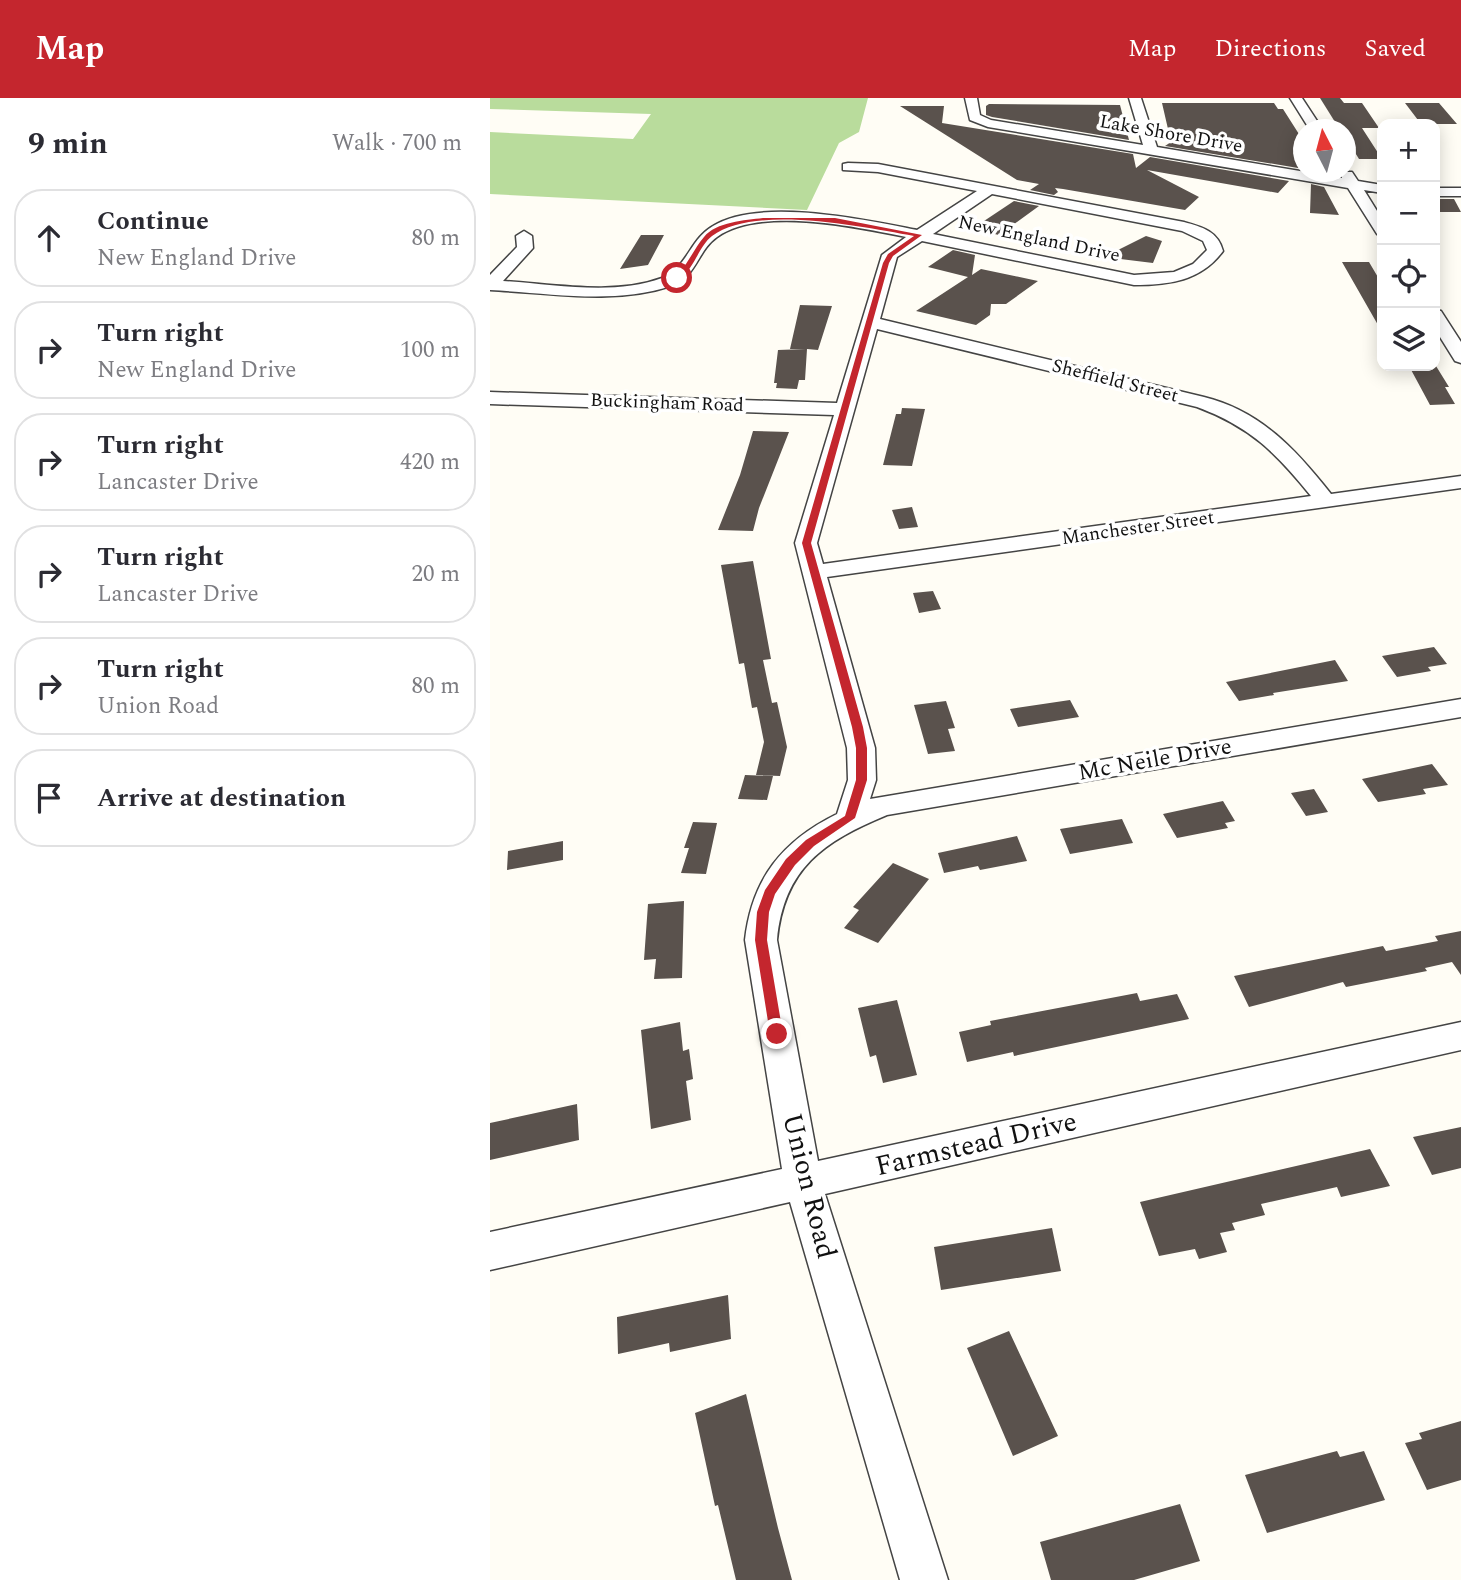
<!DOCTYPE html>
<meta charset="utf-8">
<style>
:root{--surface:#fff;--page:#f2f2f3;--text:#2b2b33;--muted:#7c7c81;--line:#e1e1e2;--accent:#c4262e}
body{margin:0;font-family:Spectral,serif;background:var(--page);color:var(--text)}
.controls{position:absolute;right:21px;top:21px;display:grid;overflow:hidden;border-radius:14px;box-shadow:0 4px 18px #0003}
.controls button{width:63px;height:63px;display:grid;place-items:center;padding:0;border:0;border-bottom:2px solid var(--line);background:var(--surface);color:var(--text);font:35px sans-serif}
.compass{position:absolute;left:803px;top:21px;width:63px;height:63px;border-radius:50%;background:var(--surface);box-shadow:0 4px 18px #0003;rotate:354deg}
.stop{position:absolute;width:21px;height:21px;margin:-16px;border:5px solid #c4262e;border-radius:50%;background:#fff}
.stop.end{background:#c4262e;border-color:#fff;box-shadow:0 2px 7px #0008}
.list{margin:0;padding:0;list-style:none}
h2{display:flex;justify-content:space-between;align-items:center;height:91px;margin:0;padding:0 28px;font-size:30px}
h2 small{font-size:23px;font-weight:400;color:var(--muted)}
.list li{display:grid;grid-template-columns:46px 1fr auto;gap:21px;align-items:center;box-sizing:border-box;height:98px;margin:0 14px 14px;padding:0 14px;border:2px solid var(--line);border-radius:28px}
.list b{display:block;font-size:26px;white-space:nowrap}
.list p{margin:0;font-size:23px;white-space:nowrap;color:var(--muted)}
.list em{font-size:23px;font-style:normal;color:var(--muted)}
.icon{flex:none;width:38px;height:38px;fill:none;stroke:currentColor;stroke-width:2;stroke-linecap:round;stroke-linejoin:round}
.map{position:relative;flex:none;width:971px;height:1482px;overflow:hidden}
header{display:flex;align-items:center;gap:42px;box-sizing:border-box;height:98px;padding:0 35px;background:var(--accent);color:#fff}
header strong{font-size:33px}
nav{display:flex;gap:38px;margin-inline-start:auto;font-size:24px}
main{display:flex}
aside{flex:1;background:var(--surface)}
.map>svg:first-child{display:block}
.forest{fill:#b9dc9c}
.building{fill:#5a524d}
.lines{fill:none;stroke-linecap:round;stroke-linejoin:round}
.minor-casing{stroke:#444;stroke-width:3}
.minor{fill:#fff;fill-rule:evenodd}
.route{fill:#c4262e}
.labels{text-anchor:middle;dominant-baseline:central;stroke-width:7;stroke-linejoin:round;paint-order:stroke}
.far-street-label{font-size:19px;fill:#111;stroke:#fff}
.street-label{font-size:23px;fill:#111;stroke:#fff}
.near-street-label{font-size:28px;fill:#111;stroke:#fff}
</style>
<header>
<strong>Map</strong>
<nav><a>Map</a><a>Directions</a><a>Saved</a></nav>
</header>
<main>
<aside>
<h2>9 min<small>Walk · 700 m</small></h2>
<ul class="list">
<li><svg class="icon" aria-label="ahead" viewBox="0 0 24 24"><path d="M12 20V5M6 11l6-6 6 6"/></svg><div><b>Continue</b><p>New England Drive</p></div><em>80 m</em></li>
<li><svg class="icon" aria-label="right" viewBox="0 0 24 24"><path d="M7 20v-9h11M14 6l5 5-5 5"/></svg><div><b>Turn right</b><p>New England Drive</p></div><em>100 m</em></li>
<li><svg class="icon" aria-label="right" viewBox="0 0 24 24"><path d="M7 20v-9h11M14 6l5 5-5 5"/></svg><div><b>Turn right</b><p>Lancaster Drive</p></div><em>420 m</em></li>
<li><svg class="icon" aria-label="right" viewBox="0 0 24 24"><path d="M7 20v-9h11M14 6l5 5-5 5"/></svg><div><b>Turn right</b><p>Lancaster Drive</p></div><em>20 m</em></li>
<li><svg class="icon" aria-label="right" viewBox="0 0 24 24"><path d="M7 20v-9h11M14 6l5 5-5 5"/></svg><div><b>Turn right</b><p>Union Road</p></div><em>80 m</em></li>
<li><svg class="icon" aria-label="arrive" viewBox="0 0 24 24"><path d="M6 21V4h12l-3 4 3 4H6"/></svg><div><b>Arrive at destination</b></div></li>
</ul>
</aside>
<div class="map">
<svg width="971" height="1482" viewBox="0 0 971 1482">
<rect width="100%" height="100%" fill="#fffdf5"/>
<path class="forest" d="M0 0H378L369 34 349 45 317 112 0 96V34L143 41 161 16 0 11Z"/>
<path class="building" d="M830 0H850L854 5H872L889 30H872L892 61H869L856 40V32H850Z
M672 5H784L788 11H793L814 44V62L808 70 675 48 681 44Z
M915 5H949L967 26H931Z
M499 6 630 7 639 42 502 19 496 17V8Z
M410 8H454L452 25 643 56 646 70 660 59 799 83 788 95 657 72 709 99 695 112 573 91 565 90 568 94 564 97 540 92 549 86 527 82Z
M821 86 834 89 849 117 820 115Z
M945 101H964L971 114H945Z
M524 103 549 108 509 137 482 131Z
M151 137H174L158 167 130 171Z
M656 138 672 143 663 165 614 159Z
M463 152 485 157 482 177 491 171 548 183 516 206H501L500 217 486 227 426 213 478 179 438 169Z
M852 164H879L892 186V234Z
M310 207 342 208 328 252 317 251 315 282H309L307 291 286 290 287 285H284L288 252 316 251H300Z
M919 268H946L959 289H955L965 306 940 307Z
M412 310 435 311 422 368 393 367 406 316H411Z
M263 333 299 334 269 410 263 433 228 432 250 377Z
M422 409 428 429 409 431 402 412Z
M263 463 281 561 273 562 282 605 287 604 297 649 290 678 266 677 274 644 267 609 262 610 254 565 249 566 231 467Z
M443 493 451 511 429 515 423 495Z
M944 549 957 566 938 569 941 573 907 579 892 558Z
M845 562 858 583 783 595 784 597 749 603 736 584Z
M580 602 589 619 528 629 520 611Z
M456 603 465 630 458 631 465 653 438 656 424 607Z
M942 666 958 687 933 691 936 696 888 704 872 681Z
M255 677 283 678 277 702 248 701Z
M824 691 838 714 816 718 801 695Z
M733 703 745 723 735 725 738 730 687 740 673 716Z
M632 721 643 745 580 756 570 731Z
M203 724 227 725 216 776 191 775 199 750H194Z
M527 738 537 763 490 772 488 768 454 775 448 755Z
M73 743V762L17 772 18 753Z
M403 765 439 781 388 845 354 830 369 812 363 809Z
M194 803 192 880 164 881 166 861 154 862 158 806Z
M971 833V877L962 864 935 870 937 873 856 889 853 884 759 909 744 878 893 848 896 853 948 843 945 838Z
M647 895 650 903 687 896 699 921 524 958 523 954 477 964 469 934 501 927 500 923Z
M407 902 427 977 393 985 386 957 380 959 368 910Z
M190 924 193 953 199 951 203 981 196 983 201 1022 161 1031 151 932Z
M87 1006 89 1042 0 1062V1025Z
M971 1029V1070L942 1077 923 1039Z
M880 1051 900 1088 851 1099 847 1089 771 1106 775 1117 742 1125 745 1132 730 1135 737 1154 709 1161 705 1151 669 1158 650 1104Z
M562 1130 571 1173 451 1192 444 1149Z
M238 1197 241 1241 180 1254 179 1245 128 1256 127 1219Z
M519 1233 568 1338 523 1358 477 1250Z
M256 1296 288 1430 302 1482H246L228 1407 225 1408 205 1315Z
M971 1323V1382L937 1392 915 1345 932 1341 929 1335Z
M847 1353 850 1359 874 1353 895 1402 777 1435 755 1377Z
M690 1406 710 1463 644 1482H561L550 1444Z"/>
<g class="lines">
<g class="minor-casing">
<path id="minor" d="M475 0H487L490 17 501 22 653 47 639 0H651L667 49 852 80V74H862L868 83 892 87V95L874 92 892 121V138L887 136 858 90 498 29 480 22Z
M800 0H812L833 32H820Z
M358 65 388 66 694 124C712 129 728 133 733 153 711 183 679 187 644 187L432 143 407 159 390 221 714 299C771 313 806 352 841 396L971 378V390L337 479 385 650 386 682 380 701 971 601V619L397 717C334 743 294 770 287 842L328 1063 971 924V952L335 1096 458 1482H410L300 1104 0 1172V1134L292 1071 255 842C262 781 292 743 347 716L358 682 357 650 305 445 344 317 0 306V294L347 305 392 157 416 139C367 129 271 108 227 139 207 153 207 179 181 188 124 207 59 195 0 192V177L27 149 26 138 34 133 42 138 43 150 13 183C63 186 124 198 172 180 197 170 200 141 223 128 270 99 375 122 427 132L487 93 388 74 353 72V66ZM502 96 692 133 713 143 717 152 703 166 684 174 644 177 443 136ZM387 231 707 309C761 329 786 355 821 398L333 466 327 445Z
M945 90H971V98H945Z
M945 212 951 213 971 244V265L965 263 945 231Z"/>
</g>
<use href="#minor" class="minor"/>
</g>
<path class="route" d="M273 120H345L432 137 403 158 399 165 321 445 373 629 377 650V682L365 720 324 748 305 767 285 796 279 814 277 842 293 936 287 942 280 936 265 842 267 814 275 792 296 761 316 742 355 718 366 682V650L362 629 312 445 393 165 398 156 424 138C373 129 265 106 222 138 209 148 205 169 190 181L184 180C198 167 203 152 214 139 226 124 255 122 273 120Z"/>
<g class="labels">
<g class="far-street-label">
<text transform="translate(681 36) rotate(10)">Lake Shore Drive</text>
<text transform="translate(549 141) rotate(12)">New England Drive</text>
<text transform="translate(625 283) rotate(14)">Sheffield Street</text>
<text transform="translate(177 305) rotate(2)">Buckingham Road</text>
<text transform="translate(648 430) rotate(-8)">Manchester Street</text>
</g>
<g class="street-label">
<text transform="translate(665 662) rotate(-10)">Mc Neile Drive</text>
</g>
<g class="near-street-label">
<text transform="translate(486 1046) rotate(-13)">Farmstead Drive</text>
<text transform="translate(319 1088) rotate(76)">Union Road</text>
</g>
</g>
</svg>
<div class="controls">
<button>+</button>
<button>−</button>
<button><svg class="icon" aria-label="locate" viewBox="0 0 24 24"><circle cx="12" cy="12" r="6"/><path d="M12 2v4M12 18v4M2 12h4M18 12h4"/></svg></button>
<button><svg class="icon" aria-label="layers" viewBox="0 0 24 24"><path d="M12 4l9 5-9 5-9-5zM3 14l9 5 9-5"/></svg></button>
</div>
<svg class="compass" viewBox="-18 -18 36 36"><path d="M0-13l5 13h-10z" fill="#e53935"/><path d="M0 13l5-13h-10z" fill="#7c7c81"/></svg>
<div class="stop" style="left:187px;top:180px"></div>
<div class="stop end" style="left:287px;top:936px"></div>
</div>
</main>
